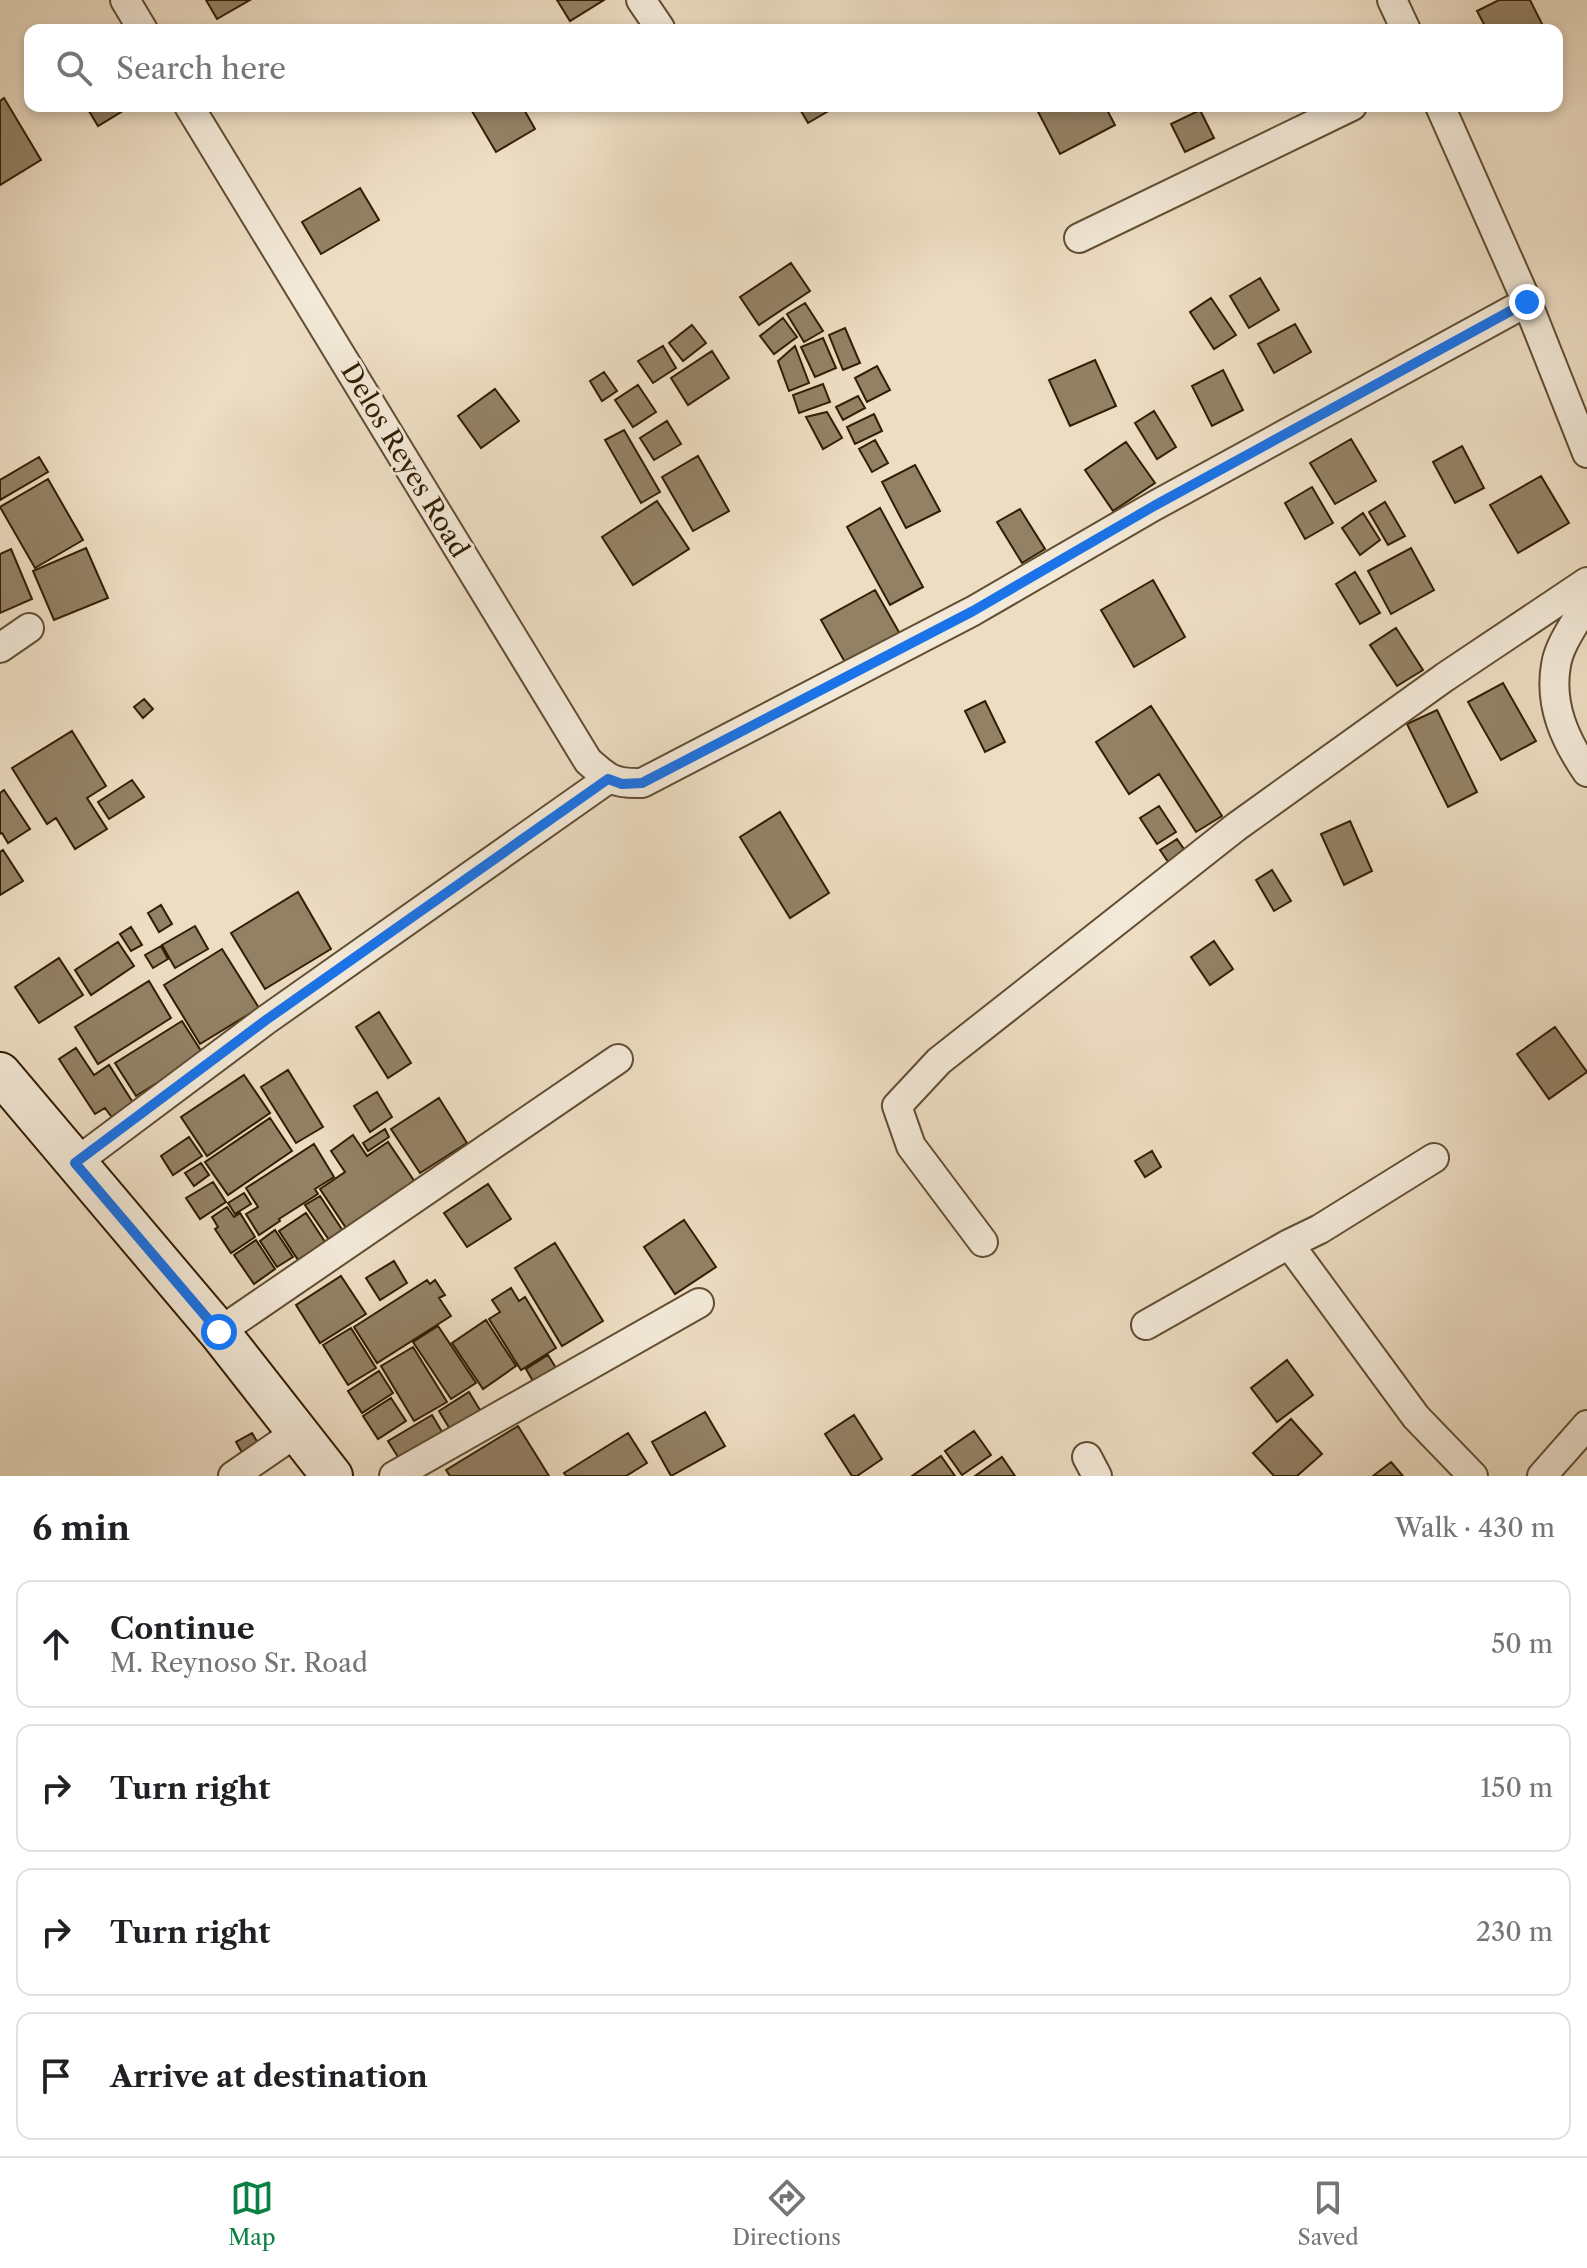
<!DOCTYPE html>
<meta charset="utf-8">
<style>
:root{--surface:#fff;--page:#f2f2f2;--text:#202124;--muted:#757577;--line:#e0e0e0;--accent:#0b8043}
body{margin:0;font-family:"Libre Caslon Text",serif;background:var(--page);color:var(--text)}
.stop{position:absolute;width:24px;height:24px;margin:-18px;border:6px solid #1a73e8;border-radius:50%;background:#fff}
.stop.end{background:#1a73e8;border-color:#fff;box-shadow:0 2px 8px #0008}
.list{margin:0;padding:0;list-style:none}
h2{display:flex;justify-content:space-between;align-items:center;height:104px;margin:0;padding:0 32px;font-size:34px}
h2 small{font-size:26px;font-weight:400;color:var(--muted)}
.list li{display:grid;grid-template-columns:52px 1fr auto;gap:24px;align-items:center;box-sizing:border-box;height:128px;margin:0 16px 16px;padding:0 16px;border:2px solid var(--line);border-radius:16px}
.list b{display:block;font-size:30px;white-space:nowrap}
.list p{margin:0;font-size:26px;white-space:nowrap;color:var(--muted)}
.list em{font-size:26px;font-style:normal;color:var(--muted)}
.icon{flex:none;width:44px;height:44px;fill:none;stroke:currentColor;stroke-width:2;stroke-linecap:round;stroke-linejoin:round}
.map{position:relative;flex:none;width:1587px;height:1476px;overflow:hidden}
.search{position:absolute;background:var(--surface);box-shadow:0 4px 12px #0003;left:24px;right:24px;top:24px;height:88px;display:flex;align-items:center;gap:20px;box-sizing:border-box;padding:0 28px;border-radius:16px;color:var(--muted);font-size:30px}
.sheet{height:680px;background:var(--surface)}
nav{display:flex;justify-content:space-around;align-items:center;box-sizing:border-box;height:112px;border-top:2px solid var(--line);background:var(--surface);font-size:22px;color:var(--muted)}
nav a{display:grid;justify-items:center;gap:4px}
nav .on{color:var(--accent)}
.map>svg:first-child{display:block}
.building{fill:#938165;stroke:#321e00;stroke-width:2}
.lines{fill:none;stroke-linecap:round;stroke-linejoin:round}
.street-casing{stroke:#614e31;stroke-width:32}
.secondary-casing{stroke:#321e00;stroke-width:44}
.street{stroke:#f3e9d8;stroke-width:28}
.secondary{stroke:#f3e9d8;stroke-width:40}
.route{stroke:#1a73e8;stroke-width:10}
.labels{text-anchor:middle;dominant-baseline:central;stroke-width:6;stroke-linejoin:round;paint-order:stroke}
.street-label{font-size:26px;fill:#321e00;stroke:#f3e9d8}
</style>
<div class="map">
<svg width="1587" height="1476" viewBox="0 0 1587 1476">
<rect width="100%" height="100%" fill="#edddc3"/>
<filter id="stains"><feTurbulence type="fractalNoise" baseFrequency=".0025" numOctaves="4"/><feColorMatrix values="0 0 0 0 .2 0 0 0 0 .09 0 0 0 0 .02 0 0 0 .5 -.17"/></filter>
<radialGradient id="worn" r=".72"><stop offset=".6" stop-color="#630" stop-opacity="0"/><stop offset="1" stop-color="#630" stop-opacity=".3"/></radialGradient>
<path class="building" d="M206 0H250L217 19Z
M557 0H604L570 21Z
M1499 0H1530L1545 30H1487L1477 11Z
M4 98 41 160 0 185V101Z
M86 106H131L98 126Z
M469 106H522L535 129 496 152Z
M798 106H837L808 123Z
M1035 106H1105L1115 125 1060 154Z
M1200 110 1214 138 1185 152 1171 124Z
M360 188 379 220 321 254 302 222Z
M791 263 810 291 759 325 740 297Z
M1260 278 1279 310 1249 328 1230 296Z
M1211 298 1236 335 1214 349 1190 312Z
M805 303 823 331 804 342 787 314Z
M783 318 797 337 774 354 760 336Z
M1295 324 1311 352 1274 373 1258 344Z
M692 325 706 343 683 361 669 343Z
M845 328 860 363 843 370 829 335Z
M823 338 836 368 815 377 801 347Z
M663 346 676 368 653 383 638 361Z
M795 346 809 383 789 391 778 361Z
M712 351 729 378 688 405 671 378Z
M1095 360 1116 406 1070 426 1049 380Z
M877 366 890 390 867 402 855 378Z
M1223 370 1243 410 1212 426 1192 386Z
M604 372 617 391 602 401 590 381Z
M823 384 830 402 799 413 793 395Z
M638 385 656 412 633 427 615 400Z
M495 389 519 421 481 448 458 416Z
M858 396 865 408 843 420 836 407Z
M1154 411 1176 447 1157 459 1135 423Z
M827 412 842 438 823 449 806 417Z
M874 414 882 431 855 444 847 427Z
M667 421 681 444 654 460 640 438Z
M624 430 660 492 641 503 605 440Z
M1351 439 1376 481 1335 504 1310 463Z
M875 440 888 463 872 472 859 449Z
M1126 442 1155 483 1113 511 1085 470Z
M1462 446 1484 488 1455 503 1433 462Z
M698 456 729 511 693 531 662 477Z
M39 457 48 472 0 500V480Z
M915 465 940 511 906 528 882 482Z
M1541 476 1569 523 1518 553 1490 505Z
M48 479 83 540 35 568 0 507Z
M1312 487 1333 523 1305 539 1285 503Z
M657 501 689 549 633 585 602 537Z
M1385 502 1405 536 1388 545 1369 512Z
M880 508 923 587 890 605 847 527Z
M1020 509 1045 549 1022 563 997 522Z
M1363 513 1380 540 1360 555 1342 528Z
M86 548 108 598 54 620 33 571Z
M1411 548 1434 590 1391 614 1368 571Z
M11 549 32 599 0 613V554Z
M1355 572 1380 613 1360 624 1336 584Z
M1153 580 1185 637 1134 667 1101 610Z
M875 590 904 641 850 671 821 620Z
M1396 628 1423 670 1397 686 1370 645Z
M1503 683 1536 741 1501 760 1468 702Z
M144 699 153 709 143 718 134 707Z
M985 701 1005 742 985 752 965 711Z
M1151 706 1222 816 1196 832 1159 774 1129 794 1096 742Z
M1437 710 1477 792 1448 807 1407 724Z
M72 731 106 786 87 798 107 829 75 849 56 818 47 824 12 768Z
M132 780 144 797 109 819 98 802Z
M4 790 30 829 8 843 2 833 0 834V793Z
M1159 806 1176 832 1157 844 1140 818Z
M780 812 829 893 790 918 740 837Z
M1350 821 1372 871 1344 885 1321 834Z
M1177 839 1190 858 1173 869 1160 850Z
M3 850 23 881 0 895V852Z
M1272 870 1291 901 1274 911 1256 880Z
M298 892 331 949 265 989 231 933Z
M161 905 172 924 159 932 148 913Z
M195 926 208 949 175 968 162 945Z
M131 927 142 945 131 951 120 934Z
M1214 941 1233 969 1210 985 1191 957Z
M118 942 134 966 91 995 75 970Z
M161 946 168 959 153 968 145 955Z
M222 949 259 1008 200 1044 164 985Z
M59 958 83 995 39 1023 15 987Z
M149 981 171 1018 98 1064 75 1027Z
M379 1012 411 1063 388 1078 356 1027Z
M182 1021 203 1054 136 1096 115 1063Z
M1555 1027 1587 1072 1549 1099 1517 1054Z
M76 1048 94 1075 109 1065 139 1112 118 1126 105 1108 95 1114 59 1059Z
M288 1070 323 1127 296 1143 261 1087Z
M244 1075 270 1113 207 1156 181 1117Z
M377 1092 392 1117 370 1132 354 1106Z
M439 1098 467 1143 420 1173 391 1129Z
M270 1118 292 1151 228 1195 205 1162Z
M385 1129 389 1137 368 1151 363 1143Z
M353 1135 367 1156 388 1142 419 1188 350 1234 320 1189 345 1172 331 1151Z
M189 1137 202 1156 173 1175 161 1156Z
M314 1144 334 1177 315 1189 318 1194 279 1219 280 1221 259 1235 246 1214 258 1207 246 1188Z
M1152 1151 1161 1167 1145 1177 1135 1161Z
M201 1163 209 1175 194 1186 185 1173Z
M213 1182 226 1202 200 1219 186 1198Z
M488 1184 511 1219 467 1247 444 1213Z
M244 1193 251 1204 235 1214 228 1203Z
M320 1196 343 1231 329 1240 305 1205Z
M227 1207 234 1217 240 1213 255 1237 231 1253 215 1229 218 1227 212 1217Z
M306 1213 329 1248 302 1266 279 1231Z
M684 1220 716 1267 675 1294 644 1247Z
M275 1230 293 1257 277 1267 260 1241Z
M256 1240 275 1269 254 1284 234 1255Z
M555 1243 603 1321 562 1346 515 1268Z
M394 1261 407 1283 380 1300 366 1278Z
M341 1276 366 1314 320 1343 296 1305Z
M427 1280 430 1284 435 1280 445 1295 439 1298 451 1316 377 1363 354 1327Z
M511 1288 519 1301 525 1297 556 1348 521 1370 489 1319 500 1312 492 1300Z
M486 1320 516 1366 483 1389 452 1343Z
M438 1326 476 1383 451 1399 413 1342Z
M351 1328 376 1368 348 1385 323 1345Z
M413 1347 447 1402 414 1421 381 1366Z
M548 1355 559 1373 537 1388 526 1369Z
M1287 1360 1313 1395 1277 1422 1251 1388Z
M379 1371 393 1393 362 1413 348 1391Z
M469 1392 486 1420 456 1439 439 1411Z
M391 1398 406 1421 378 1439 363 1416Z
M705 1412 725 1446 671 1476 652 1442Z
M432 1415 448 1442 405 1468 388 1441Z
M854 1415 882 1459 857 1476H852L825 1434Z
M1291 1419 1322 1454 1297 1476H1274L1253 1453Z
M518 1426 549 1476H450L446 1470Z
M974 1431 991 1455 962 1475 945 1451Z
M252 1433 261 1448 245 1458 236 1442Z
M628 1433 647 1463 626 1476H566L564 1473Z
M941 1456 955 1476H912Z
M1002 1457 1015 1476H975Z
M1391 1462 1403 1476H1373Z"/>
<g class="lines">
<g class="street-casing">
<path id="street" d="M125 0 143 30
M641 0 660 28
M1392 0 1406 30
M189 106 588 761C608 779 614 784 642 783L973 611 1154 506 1527 302
M1440 106 1527 302 1587 453
M1079 238 1352 106
M1587 602C1577 621 1559 644 1556 665 1549 705 1565 740 1587 772
M0 648 29 628
M1434 1158 1320 1229 1289 1244 1416 1417 1473 1476
M75 1163 266 1020 608 779
M983 1242 911 1146 897 1106 939 1061 1236 827 1445 677 1587 582
M1146 1325 1289 1244
M219 1332 618 1059
M1087 1457 1097 1476
M233 1476 297 1432
M394 1476 699 1303
M1542 1476 1587 1425"/>
</g>
<g class="secondary-casing">
<path id="secondary" d="M0 1073 219 1332 332 1476"/>
</g>
<use href="#street" class="street"/>
<use href="#secondary" class="secondary"/>
</g>
<g class="lines">
<path class="route" d="M219 1332 75 1163 266 1020 608 779 622 784 642 783 973 611 1154 506 1527 302"/>
</g>
<g class="labels">
<g class="street-label">
<text transform="translate(405 460) rotate(59)">Delos Reyes Road</text>
</g>
</g>
<rect width="100%" height="100%" filter="url(#stains)"/>
<rect width="100%" height="100%" fill="url(#worn)"/>
</svg>
<div class="stop" style="left:219px;top:1332px"></div>
<div class="stop end" style="left:1527px;top:302px"></div>
<div class="search"><svg class="icon" aria-label="search" viewBox="0 0 24 24"><circle cx="10" cy="10" r="6"/><path d="M15 15l6 6"/></svg>Search here</div>
</div>
<section class="sheet">
<h2>6 min<small>Walk · 430 m</small></h2>
<ul class="list">
<li><svg class="icon" aria-label="ahead" viewBox="0 0 24 24"><path d="M12 20V5M6 11l6-6 6 6"/></svg><div><b>Continue</b><p>M. Reynoso Sr. Road</p></div><em>50 m</em></li>
<li><svg class="icon" aria-label="right" viewBox="0 0 24 24"><path d="M7 20v-9h11M14 6l5 5-5 5"/></svg><div><b>Turn right</b></div><em>150 m</em></li>
<li><svg class="icon" aria-label="right" viewBox="0 0 24 24"><path d="M7 20v-9h11M14 6l5 5-5 5"/></svg><div><b>Turn right</b></div><em>230 m</em></li>
<li><svg class="icon" aria-label="arrive" viewBox="0 0 24 24"><path d="M6 21V4h12l-3 4 3 4H6"/></svg><div><b>Arrive at destination</b></div></li>
</ul>
</section>
<nav>
<a class="on"><svg class="icon" aria-label="map" viewBox="0 0 24 24"><path d="M3 6l6-2 6 2 6-2v14l-6 2-6-2-6 2zM9 4v14M15 6v14"/></svg>Map</a>
<a><svg class="icon" aria-label="directions" viewBox="0 0 24 24"><path d="M12 3l9 9-9 9-9-9zM9 14v-3h6M13 9l2 2-2 2"/></svg>Directions</a>
<a><svg class="icon" aria-label="saved" viewBox="0 0 24 24"><path d="M7 4h10v16l-5-4-5 4z"/></svg>Saved</a>
</nav>
